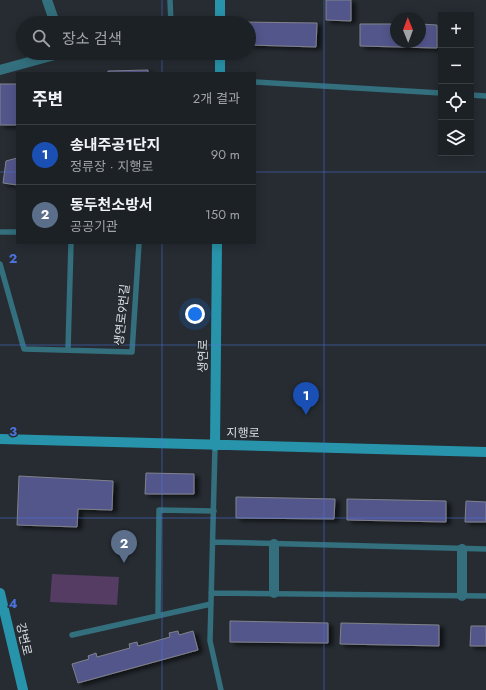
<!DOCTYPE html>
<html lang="ko">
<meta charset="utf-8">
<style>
:root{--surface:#1c2126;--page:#25292e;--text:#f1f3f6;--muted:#a0a3a7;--line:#3a3e43;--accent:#ff9b5a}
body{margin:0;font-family:Jost,"Noto Sans KR",sans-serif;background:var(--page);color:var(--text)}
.controls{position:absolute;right:12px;top:12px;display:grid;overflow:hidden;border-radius:0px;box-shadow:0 2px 10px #0003}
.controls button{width:36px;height:36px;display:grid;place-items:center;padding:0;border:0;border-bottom:1px solid var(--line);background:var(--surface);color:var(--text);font:20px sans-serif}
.compass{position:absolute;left:390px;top:12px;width:36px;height:36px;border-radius:50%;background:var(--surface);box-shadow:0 2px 10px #0003;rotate:359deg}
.you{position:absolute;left:195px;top:314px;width:14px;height:14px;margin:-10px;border:3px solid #fff;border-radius:50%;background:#1a73e8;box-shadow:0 0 0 6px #1a73e833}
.badge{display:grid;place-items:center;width:26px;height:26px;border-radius:50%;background:var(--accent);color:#fff;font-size:13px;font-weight:700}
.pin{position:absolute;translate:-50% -33px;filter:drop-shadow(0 1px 2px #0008)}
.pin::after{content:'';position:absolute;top:21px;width:14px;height:12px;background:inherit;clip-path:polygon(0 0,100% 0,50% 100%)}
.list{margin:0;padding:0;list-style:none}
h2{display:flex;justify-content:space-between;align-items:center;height:52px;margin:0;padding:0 16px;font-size:17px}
h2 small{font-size:13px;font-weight:400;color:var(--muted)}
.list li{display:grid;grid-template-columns:26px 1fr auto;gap:12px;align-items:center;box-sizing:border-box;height:60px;padding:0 16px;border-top:1px solid var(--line)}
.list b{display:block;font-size:15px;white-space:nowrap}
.list p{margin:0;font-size:13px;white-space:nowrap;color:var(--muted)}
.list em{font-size:13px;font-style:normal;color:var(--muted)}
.icon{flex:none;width:22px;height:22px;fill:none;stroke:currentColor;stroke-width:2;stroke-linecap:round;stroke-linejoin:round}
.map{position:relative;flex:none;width:486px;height:690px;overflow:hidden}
.search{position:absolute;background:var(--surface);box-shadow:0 2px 10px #0003;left:16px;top:16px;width:240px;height:44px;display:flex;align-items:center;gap:10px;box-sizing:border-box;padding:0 14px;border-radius:22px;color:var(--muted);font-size:15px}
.panel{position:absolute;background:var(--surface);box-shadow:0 2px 10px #0003;left:16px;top:72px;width:240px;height:172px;border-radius:0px}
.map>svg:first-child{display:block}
.green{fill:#553c63}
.building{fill:#53568b;stroke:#81828b;filter:url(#shadow)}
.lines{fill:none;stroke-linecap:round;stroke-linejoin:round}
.lane{stroke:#336f7d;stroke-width:5.5}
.street{stroke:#336f7d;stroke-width:10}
.secondary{stroke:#2894ab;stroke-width:10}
.grid{fill:none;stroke:#4c72db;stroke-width:1;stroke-opacity:0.55}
.labels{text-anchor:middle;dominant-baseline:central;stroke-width:3;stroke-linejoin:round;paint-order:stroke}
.street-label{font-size:12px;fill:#dbdfe3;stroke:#262c32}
.grid-label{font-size:13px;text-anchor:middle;font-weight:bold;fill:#4c72db;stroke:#262c32;stroke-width:3;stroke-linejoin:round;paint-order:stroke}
</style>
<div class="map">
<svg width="486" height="690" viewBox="0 0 486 690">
<defs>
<filter id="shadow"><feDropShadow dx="4.5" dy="2.5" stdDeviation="2" flood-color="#0009"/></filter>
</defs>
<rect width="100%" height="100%" fill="#262c32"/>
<path class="green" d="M52 574 119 577 117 605 50 602Z"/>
<path class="building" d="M326 0H351V21L326 20Z
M240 22 317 23 316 47 249 45V23Z
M360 24H396V42H420V24L437 25V48L360 46Z
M148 70V73H108V71Z
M0 84H17V125H0Z
M17 158V185L3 183 6 161Z
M146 473 194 474V494H145Z
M19 476 113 481 112 510 78 509 77 527 17 525Z
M236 497 335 499 334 519 236 518Z
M347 499 446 501V522L347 520Z
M466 501 486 502V522H465Z
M230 621 328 623V643L230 642Z
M341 623 439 625V646L340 644Z
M471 626H486V646H470Z
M178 631 179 635 193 631 198 650 78 683 72 664 89 659 88 656 96 653 97 657 130 648 129 644 137 642 138 646 170 637 169 633Z"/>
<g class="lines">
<path class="lane" d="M170 0 171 23
M255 82 441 93
M471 95 486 96
M0 232H17
M0 264 24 349 132 352 139 243
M68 350 71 243
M215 446 210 641 221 690
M213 542 486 549
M211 593 486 596
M158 616 159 510 214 511
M72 635 211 604"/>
<path class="street" d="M47 0 55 23
M198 53H220
M0 70 62 53
M274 593V544
M462 596V549"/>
<path class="secondary" d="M220 23V0
M220 73V53
M0 439 486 452
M215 446 217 243
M0 593 23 690"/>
</g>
<path class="grid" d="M162 0V23M324 0V690M162 53V73M0 172H17M255 172H486M162 243V690M0 345H486M0 518H486"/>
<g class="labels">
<g class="street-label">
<text transform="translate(122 315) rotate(-84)">생연로9번길</text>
<text transform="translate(203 356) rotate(-89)">생연로</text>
<text transform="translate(243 433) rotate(1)">지행로</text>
<text transform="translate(24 639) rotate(77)">강변로</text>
</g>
</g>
<g class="grid-label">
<text x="13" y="263">2</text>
<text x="13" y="436">3</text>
<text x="13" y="608">4</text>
</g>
</svg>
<div class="controls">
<button>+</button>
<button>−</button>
<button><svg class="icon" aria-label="locate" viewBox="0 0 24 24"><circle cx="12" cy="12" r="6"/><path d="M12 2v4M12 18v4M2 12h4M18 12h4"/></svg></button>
<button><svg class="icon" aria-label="layers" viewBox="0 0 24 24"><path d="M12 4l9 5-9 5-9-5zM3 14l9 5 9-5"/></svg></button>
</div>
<svg class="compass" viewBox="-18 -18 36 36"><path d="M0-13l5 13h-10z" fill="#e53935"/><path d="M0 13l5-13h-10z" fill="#a0a3a7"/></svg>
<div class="you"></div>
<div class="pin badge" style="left:306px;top:415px;background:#1a4fb4">1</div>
<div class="pin badge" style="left:124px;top:563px;background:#5c6f8a">2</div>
<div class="search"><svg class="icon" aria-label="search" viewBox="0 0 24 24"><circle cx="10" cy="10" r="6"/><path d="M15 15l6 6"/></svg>장소 검색</div>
<section class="panel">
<h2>주변<small>2개 결과</small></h2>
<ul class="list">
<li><span class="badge" style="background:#1a4fb4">1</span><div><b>송내주공1단지</b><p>정류장 · 지행로</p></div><em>90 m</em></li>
<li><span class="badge" style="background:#5c6f8a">2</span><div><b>동두천소방서</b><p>공공기관</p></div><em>150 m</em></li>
</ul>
</section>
</div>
